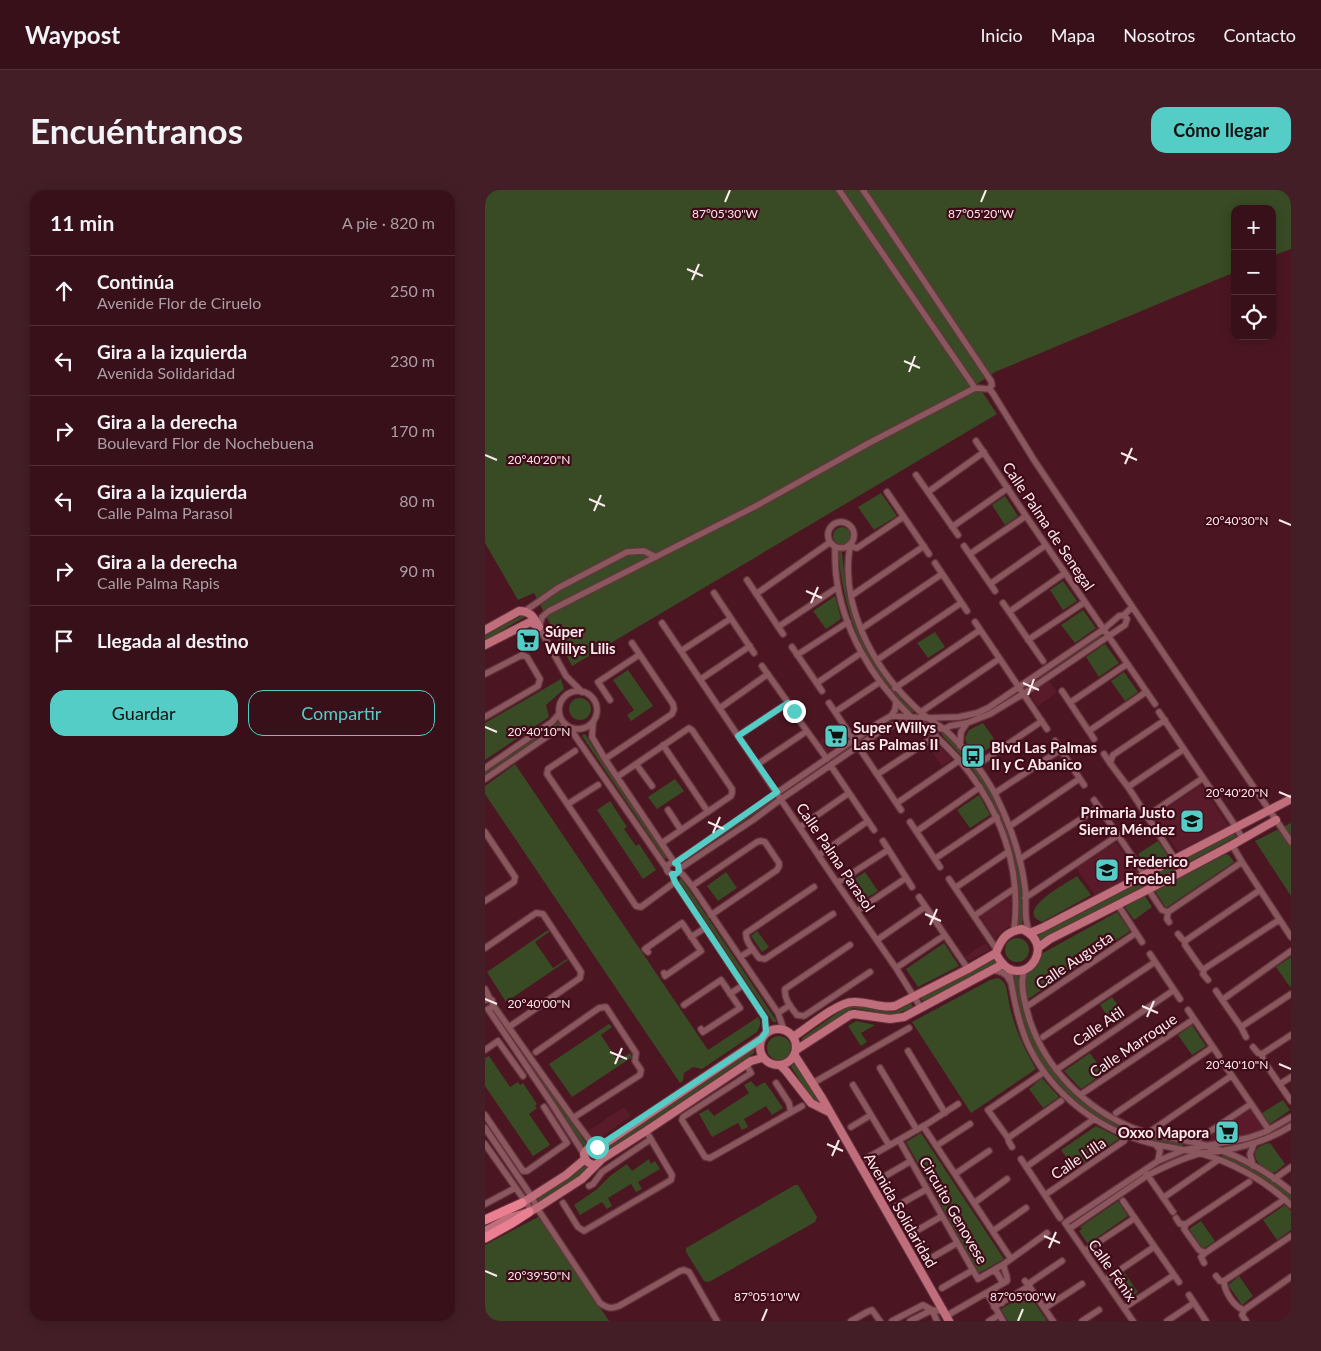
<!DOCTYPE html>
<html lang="es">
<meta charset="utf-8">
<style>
:root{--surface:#38101a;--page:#431e27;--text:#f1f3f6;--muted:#ab9da2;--line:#523039;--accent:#54cdc6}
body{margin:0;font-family:Lato,sans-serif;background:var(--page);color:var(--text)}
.controls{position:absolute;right:15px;top:15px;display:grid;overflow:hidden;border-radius:10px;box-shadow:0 2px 12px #0003}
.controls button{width:45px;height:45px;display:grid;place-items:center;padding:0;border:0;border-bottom:1px solid var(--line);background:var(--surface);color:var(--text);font:25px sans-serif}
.stop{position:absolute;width:15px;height:15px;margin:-11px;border:4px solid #54cdc6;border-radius:50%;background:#fff}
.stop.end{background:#54cdc6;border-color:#fff;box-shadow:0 1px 5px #0008}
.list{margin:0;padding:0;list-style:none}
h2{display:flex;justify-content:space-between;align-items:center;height:65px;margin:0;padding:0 20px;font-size:21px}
h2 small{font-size:16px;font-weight:400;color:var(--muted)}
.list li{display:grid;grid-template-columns:32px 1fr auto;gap:15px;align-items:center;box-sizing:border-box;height:70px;padding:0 20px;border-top:1px solid var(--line)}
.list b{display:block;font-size:19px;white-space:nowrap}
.list p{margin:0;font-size:16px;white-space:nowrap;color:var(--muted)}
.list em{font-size:16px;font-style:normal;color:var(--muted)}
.actions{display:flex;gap:10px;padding:15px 20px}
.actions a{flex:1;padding:11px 0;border:1px solid var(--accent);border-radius:15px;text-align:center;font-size:18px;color:var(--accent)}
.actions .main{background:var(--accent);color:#111}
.icon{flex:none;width:28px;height:28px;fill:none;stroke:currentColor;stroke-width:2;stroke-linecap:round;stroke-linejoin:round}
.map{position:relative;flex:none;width:806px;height:1131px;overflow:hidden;border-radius:15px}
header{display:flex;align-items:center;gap:30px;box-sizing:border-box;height:70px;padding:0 25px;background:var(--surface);border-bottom:1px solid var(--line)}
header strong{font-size:24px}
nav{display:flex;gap:28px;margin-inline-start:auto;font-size:18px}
.intro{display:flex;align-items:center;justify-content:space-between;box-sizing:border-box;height:120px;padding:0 30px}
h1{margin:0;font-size:35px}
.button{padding:12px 22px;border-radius:15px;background:var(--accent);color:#111;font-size:18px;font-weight:700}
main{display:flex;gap:30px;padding:0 30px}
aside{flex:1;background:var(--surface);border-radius:15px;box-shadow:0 2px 12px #0003}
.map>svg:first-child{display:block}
.built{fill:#591b29}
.green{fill:#384b24}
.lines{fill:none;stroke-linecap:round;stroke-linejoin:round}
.street-casing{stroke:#64343e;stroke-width:8}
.secondary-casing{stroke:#64343e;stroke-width:10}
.primary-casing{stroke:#64343e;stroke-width:11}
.street{stroke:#8b575f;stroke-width:5.5}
.secondary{stroke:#c16e7c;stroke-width:8}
.primary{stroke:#ea7f92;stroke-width:9}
.route{stroke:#54cdc6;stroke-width:6}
.ticks{fill:none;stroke:#faeced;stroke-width:2}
.labels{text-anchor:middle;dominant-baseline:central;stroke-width:4.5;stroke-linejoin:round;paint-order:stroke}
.street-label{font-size:15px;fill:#faeced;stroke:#400a19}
.poi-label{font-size:15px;font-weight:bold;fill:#faeced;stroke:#400a19;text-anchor:start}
.ticks-label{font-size:12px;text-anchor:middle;fill:#faeced;stroke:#400a19;stroke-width:4.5;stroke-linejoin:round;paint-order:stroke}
</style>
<header>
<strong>Waypost</strong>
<nav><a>Inicio</a><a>Mapa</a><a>Nosotros</a><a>Contacto</a></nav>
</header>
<div class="intro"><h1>Encuéntranos</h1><a class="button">Cómo llegar</a></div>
<main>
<aside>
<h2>11 min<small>A pie · 820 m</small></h2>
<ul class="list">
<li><svg class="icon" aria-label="ahead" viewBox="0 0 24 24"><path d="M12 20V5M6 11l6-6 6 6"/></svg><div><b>Continúa</b><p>Avenide Flor de Ciruelo</p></div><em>250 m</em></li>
<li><svg class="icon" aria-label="left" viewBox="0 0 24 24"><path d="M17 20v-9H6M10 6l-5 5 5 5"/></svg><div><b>Gira a la izquierda</b><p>Avenida Solidaridad</p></div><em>230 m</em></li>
<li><svg class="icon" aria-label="right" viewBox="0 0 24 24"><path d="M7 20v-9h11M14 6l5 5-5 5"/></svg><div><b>Gira a la derecha</b><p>Boulevard Flor de Nochebuena</p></div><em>170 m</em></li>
<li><svg class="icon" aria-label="left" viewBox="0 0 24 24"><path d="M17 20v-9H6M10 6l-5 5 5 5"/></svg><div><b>Gira a la izquierda</b><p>Calle Palma Parasol</p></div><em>80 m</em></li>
<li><svg class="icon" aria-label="right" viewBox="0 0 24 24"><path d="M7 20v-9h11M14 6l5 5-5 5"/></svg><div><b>Gira a la derecha</b><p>Calle Palma Rapis</p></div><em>90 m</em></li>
<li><svg class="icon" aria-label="arrive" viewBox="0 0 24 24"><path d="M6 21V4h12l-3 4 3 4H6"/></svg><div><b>Llegada al destino</b></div></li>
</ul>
<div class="actions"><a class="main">Guardar</a><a>Compartir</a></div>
</aside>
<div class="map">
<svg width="806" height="1131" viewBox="0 0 806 1131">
<rect width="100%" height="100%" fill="#4b1622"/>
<path class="built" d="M46 437 53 450 38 459 30 445Z
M564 491 572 502 553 516 545 504Z
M355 537 363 548 342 563 334 551Z
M451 553 467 569 457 576 444 558Z
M716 595 744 636 693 662 669 627Z
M631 652 653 683 610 705 591 678Z
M525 707 526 708 525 736 515 743 510 749 495 726Z
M501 753 505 760 483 771 480 767Z
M139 917 146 926 112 950 108 947 103 941Z
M765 919 779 939 774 942 761 945 723 952 717 951Z"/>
<path class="green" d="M0 0H806V59L787 66V19H750V82L510 182 492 194 512 224 87 476 49 403 33 410 0 353Z
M396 303 412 326 389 340 373 317Z
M520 306 533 326 520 335 507 315Z
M348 346a9 9 0 1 1 18 0a9 9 0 1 1-18 0Z
M356 361 357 363 362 407 374 441 389 472 404 494 418 511 428 520 429 523C420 520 412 509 406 502 372 459 359 417 353 363Z
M578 391 592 411 578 420 565 400Z
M350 406 356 429 341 439 328 421Z
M598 420 611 438 590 453 576 435Z
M38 425 41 426 40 427C26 434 14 443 0 450V445Z
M450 442 460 457 443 468 432 453Z
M617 444H618L617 446 542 496 538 497Z
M620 454 634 473 614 487 601 467Z
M143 480 168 516 146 531 142 525 149 520 128 490Z
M639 482 653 502 640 511 626 491Z
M76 489 79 499 61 515 64 527 0 570V533Z
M84 519a11 11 0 1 1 22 0a11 11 0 1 1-22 0Z
M73 532 76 533 75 535 0 586V581Z
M498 533 512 553 492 566 483 556 480 548 484 540Z
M455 541 460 544C470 554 480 564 489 575 514 609 533 653 536 696 538 709 537 722 537 735L535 737 532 734C537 677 521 626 487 579 482 572 476 565 470 559 465 553 458 548 455 541Z
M99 544 101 545 108 557 182 667 180 669 97 546Z
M30 574 223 860 273 827C277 832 275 836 272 842L217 879 208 877 199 883 198 891 195 893 0 604V596Z
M190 589 199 601 172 619 163 607Z
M494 605 505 625 485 638 472 620Z
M287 608H290L288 611 198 673H196Z
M125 611 142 637 139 639 151 656 154 654 171 680 158 689 112 620Z
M806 633V706L770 651Z
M747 644H750L751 647 670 690 668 689V685Z
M673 651 683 666 662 677 653 664Z
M741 664 744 665 749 672 681 718 670 701Z
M241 682 252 698 233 711 222 696Z
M380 682 393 701 375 712 363 693Z
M592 686 606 705 557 732C528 721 582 693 592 686Z
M195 689H197L291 830V832H288L194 691Z
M658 691H660L661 694V695L555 750 553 749 552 746Z
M660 706 667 717 649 730 640 717Z
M632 722 645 741 543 809 539 787 541 783 550 777 556 764Z
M63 740 64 742 50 752 68 778 82 769 83 770 21 812 2 782Z
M272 741 284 757 277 762 266 746Z
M520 760a12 12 0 1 1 24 0a12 12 0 1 1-24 0Z
M459 753 474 776 433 797 421 779Z
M806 767V797H805L791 777Z
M508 770H510L512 772 511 773 439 811 436 810V808L437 806Z
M529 784H533C536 803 540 822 546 840 562 886 603 924 647 941 663 947 679 949 696 952L698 955 695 957C679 953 662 950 647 944 612 931 578 905 558 874 540 848 532 814 529 784Z
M513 788C522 792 521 798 523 807 527 833 538 857 551 879L486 923 427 832 505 790Z
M627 807 641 827 629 835 615 815Z
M426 813 428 817 408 825 368 818 319 851 317 850V848L362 816 374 815 407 822 412 821Z
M10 824 12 825 101 953 100 956 96 954 9 825Z
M371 831 390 835 376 843 382 852 376 856 363 836Z
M124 834 127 837 116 845 133 871 145 863 147 867 87 907 64 874Z
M707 835 721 856 707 865 693 845Z
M282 858a12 12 0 1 1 24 0a12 12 0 1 1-24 0Z
M267 860H269V863L119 963H118V960Z
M605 863 619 883 596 899 579 881Z
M4 866 25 897 33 892 35 895 38 893 52 914 50 916 52 918 44 924 65 955 48 966 0 896V868Z
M308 874 310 875 334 911 333 912C321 904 314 888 306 877Z
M557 888 574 907 558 918 544 899Z
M266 891 271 897 280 892 298 918 287 925 281 916 259 929 263 937 257 940 253 933 227 947 214 924 223 919 229 926 264 903 259 895Z
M798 910 805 920 785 934 777 923Z
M611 936 635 948 590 979 576 960Z
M436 943 519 1069 494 1083 421 952Z
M785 953 800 974C797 976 793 981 790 982 779 985 754 958 785 953Z
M738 964C763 976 786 988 806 1006V1010C792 998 777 987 760 979 752 975 741 973 736 965Z
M164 969 166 974 170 971 175 979 153 992 157 999 151 1002 146 994 123 1008 127 1016 122 1019 117 1012 95 1025 89 1015 111 1000 125 986 142 974 147 981Z
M100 974 102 976V978L94 986 57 1011 54 1012 52 1011 53 1008 91 982Z
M310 995H313L332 1027 330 1032 224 1092 219 1091 201 1062V1058Z
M633 1011 643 1026 603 1054 594 1041 597 1039 595 1037Z
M800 1015 806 1021V1040L792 1050 778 1030Z
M53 1027 77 1060 124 1131H0V1055Z
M716 1031 730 1051 718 1059 704 1039Z
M639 1082 653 1102 641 1110 627 1090Z
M754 1086 768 1106 757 1115 743 1095Z
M543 1103 562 1131H523L516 1119Z"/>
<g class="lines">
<g class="street-casing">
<path id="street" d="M354 0 490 198
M378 0 506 191 507 195 504 199
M491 251 541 326 670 514
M431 285 473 345
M402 302 444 364
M443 302 499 262
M418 327 372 358 365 356C355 413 386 474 426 513 431 518 437 524 443 528 448 532 454 535 459 539 477 554 499 583 510 604 525 634 536 665 540 698 542 713 538 729 545 743
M343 345a13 13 0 1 1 26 0a13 13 0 1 1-26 0Z
M467 337 523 298
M479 356 510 401
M350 357C350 366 350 375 351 384 357 439 387 489 426 527
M485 364 541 326
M450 373 482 421
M262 390 298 444
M505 394 561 355
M229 403 269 463
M271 404 344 353
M366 406 439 356
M518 413 558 471
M40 421 73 398 142 362 159 361 171 367
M524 422 580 383
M490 432 562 539
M177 433 352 693 411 778 436 818
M293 437 353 397
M376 439 457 384
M543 450 600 412
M307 457 337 501
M196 461 245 429
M312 465 363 432
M392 470 476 413
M277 476 309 521
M0 484 37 465 42 467 55 489 53 496 0 527
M216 489 265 456
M332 493 376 463
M410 498 495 440
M577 501 609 549
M74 520a19 19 0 1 1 38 0a19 19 0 1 1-38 0Z
M97 502 81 486 54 437 57 427 64 421 271 316 384 253 490 198 504 199 507 202 549 270 715 518 806 652
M125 510 113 492 154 465
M586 512 642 474
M344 513 416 620
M235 518 283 484
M350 522 395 492
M436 522 514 469
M674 522 751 637 757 648
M406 526 410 520 411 512
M314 530 342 569
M680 530 628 565 625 573 643 597 690 669
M108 533 107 547 120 569 189 672
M84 537 182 679
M440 537C501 587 539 660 529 740
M604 541 661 502
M253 546 303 513
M570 551 599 595
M178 555 223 622
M475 556 476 542 482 533
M90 561 63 579 62 584 151 716 156 717 190 692
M619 564 625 573
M120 569 187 524 189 519 188 514 147 453
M151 574 167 596
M273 574 322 541
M492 575 557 531
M346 576 389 640
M0 578 67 532 74 524
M393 584 451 546
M132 587 204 538 207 540 247 599V603L246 606 177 653
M0 589 73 539 81 536
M643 597 699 559
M510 603 575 560
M609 610 668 697
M412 613 475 570
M83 614 113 595
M183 620 196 640
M662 626 718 588
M425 632 455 677
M525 636 594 589
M315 637 364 603
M432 641 495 597
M0 642 30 687 29 692 0 711
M398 651 427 697
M747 655 757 672 806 747
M334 665 383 631
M451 668 512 627
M535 669 614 617
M194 679 268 630 296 609 397 540 409 535 417 533 459 539 465 536 482 533 505 524 538 504 640 435 642 429 639 425
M194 681 199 686 207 696 293 823 299 840
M464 689 512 760
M352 693 403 660
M207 696 272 652 276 651 280 652 294 673V676L292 680 226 725
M329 697 261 743C260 752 269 760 274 768L280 769 348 724
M470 698 523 662
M663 699 677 720 683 722 682 729 684 732
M434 707 483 779
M540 708 632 646
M633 715 657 752
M372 721 421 688
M683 722 757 672
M489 726 530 698
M693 744 697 749 700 751V755L716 778 719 779 718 784 723 790
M206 747 220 738
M392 750 440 717
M700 751 775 700
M365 755 300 799C299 810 306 817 312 825L319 826 385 782
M0 758 51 723 58 724 96 782 95 788 24 837
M163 762 160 759 197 733 216 761 180 786 179 783
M665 764 695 809
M255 767 268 759
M411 778 460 745
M719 779 794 730
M507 780C515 781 522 783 525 791
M524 780C528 804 532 827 541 850 562 899 607 936 658 951 676 957 695 958 714 963 747 972 781 991 806 1015
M540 780C533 792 541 818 545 831 561 879 601 919 648 938 668 946 690 948 711 953 746 961 778 978 806 1001
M0 799 5 809
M731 801 756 837 761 847
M245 804 258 795
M0 810 4 809 7 810 8 815 6 818
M737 810 806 761
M8 815 88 928 109 956
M199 815 236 790 255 818 218 842 216 839
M541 817 651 743
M3 819 67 914 99 964
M703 820 734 866
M293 823 305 815
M756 837 806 804
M281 842 280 828 190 692C189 690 189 687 187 684 186 683 184 683 183 682 178 676 186 672 190 673L392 534 406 526 442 528 474 527 492 523 503 518 619 439 634 426 639 425 647 417
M558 847 670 772
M768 857 773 863 777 864 778 870 806 911
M0 860 13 851 38 886
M423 861 460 923
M51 862 114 818 121 817 151 863 150 871 156 880 155 885 88 928
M777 864 806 845
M261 874 266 883 198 927 197 930 220 967 225 968 317 916
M741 877 784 940
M395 878 432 940
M571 880 689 800
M291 893 304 913 306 922
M328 893 424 838
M795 894 806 887
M368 895 404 955
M595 905 709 829
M631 923 728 857
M0 925 38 981H42L82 953 59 917
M438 936 526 1069
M366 937 386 925
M0 938 47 1007 52 1018 115 1113C122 1118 126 1119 134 1116L195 1081 199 1080 204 1082 232 1131
M663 943 746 886
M523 948 576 911
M414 950 493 1089 519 1074 562 1043
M709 952 766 914
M0 954 47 1021
M671 955 675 960 673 971
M451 956 485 934
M527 957 524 952 523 948 503 920 559 882
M382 968 442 934 473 914
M536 969 575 1028
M768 976 765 964 769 954
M541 977 609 929
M661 983 688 1022
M470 984 504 961
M395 989 426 971
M789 989 806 977
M104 996 108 994 117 982 166 949
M560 1005 639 951
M678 1008 733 970
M638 1011 694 1092
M78 1013 93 1037 99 1041 186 990 187 985 161 941
M489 1013 522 989
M0 1014 30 998
M410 1017 442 999
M691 1028 695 1034H701L699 1039 714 1060 720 1063 716 1067 719 1073
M701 1034 764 992
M584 1039 663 985C679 977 695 969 713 964 721 962 729 962 736 961 762 956 784 950 806 936
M508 1041 541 1018
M426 1044 457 1026
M600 1061 650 1028
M720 1063 800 1009
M441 1071 472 1053
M508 1081 512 1083 518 1093
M731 1086 735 1091H739C739 1101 749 1117 759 1120L757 1125 761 1131
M620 1090 669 1057
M540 1091 544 1096 546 1092 577 1071
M739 1091 806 1046
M457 1098 488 1080
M509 1099 517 1113
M502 1103 518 1131
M704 1105 721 1131
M509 1117 544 1096 568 1131
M560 1118 597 1094
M639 1118 689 1085
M759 1120 806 1087
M461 1126 522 1091C523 1084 518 1080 519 1074
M366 1131 382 1122 387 1120 395 1131
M407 1131 438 1115 447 1120 452 1131
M425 1131 447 1120 459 1121
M504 1131 514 1125
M597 1131 614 1120
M648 1131 580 1033 673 971 699 960 763 948 780 942 806 927
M682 1131 709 1113
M803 1131 806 1129"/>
</g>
<g class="secondary-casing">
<path id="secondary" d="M0 440 34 421C46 421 49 428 54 437
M0 455 45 432 53 436
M537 739C571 754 543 795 520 776 516 772 513 769 511 763 516 749 521 742 537 739Z
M545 743 557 738 806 609
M554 757 565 749 668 697 747 655 791 630
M275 857a18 18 0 1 1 36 0a18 18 0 1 1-36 0Z
M308 847C322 838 353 812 368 812 383 811 396 819 410 816L483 779 511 763
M311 860 365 825 369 824 405 829 419 827 518 774
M310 866 337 908 464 1131
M296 876 301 881 326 913 344 922
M110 975C103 974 100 971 99 964 102 958 106 956 112 957L121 953 276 849
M34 1015 81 985 100 969
M0 1041 24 1028 44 1022 52 1018 97 989 117 969 161 941 266 871 277 868"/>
</g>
<g class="primary-casing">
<path id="primary" d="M0 1030 37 1013
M0 1048 27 1033 44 1022"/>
</g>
<use href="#street" class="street"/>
<use href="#secondary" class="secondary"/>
<use href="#primary" class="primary"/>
</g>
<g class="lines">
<path class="route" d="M112 957 276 849 281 842 280 828 190 692 187 684H191L194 681 193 675 190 673 292 602 253 546 303 513 309 521"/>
</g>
<path class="ticks" d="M240 12 245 0M496 12 501 0M202 79 218 86M207 90 214 74M419 171 435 178M424 182 430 166M636 263 652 270M0 265 12 270M640 274 647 258M104 309 120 316M109 321 116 305M794 330 806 335M321 401 337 408M326 413 333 397M538 493 554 500M543 505 549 489M0 537 12 542M794 602 806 607M223 632 239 639M228 643 235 627M440 724 456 731M445 735 452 719M0 809 12 814M657 816 673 823M662 827 669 811M125 862 142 869M130 874 137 858M794 874 806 879M342 954 358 961M347 966 354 950M559 1046 575 1053M564 1058 571 1042M0 1081 12 1086M277 1131 282 1119M533 1131 538 1119"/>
<defs>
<g id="supermarket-square" transform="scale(1.25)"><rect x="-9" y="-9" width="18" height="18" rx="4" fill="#54cdc6" stroke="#400a19"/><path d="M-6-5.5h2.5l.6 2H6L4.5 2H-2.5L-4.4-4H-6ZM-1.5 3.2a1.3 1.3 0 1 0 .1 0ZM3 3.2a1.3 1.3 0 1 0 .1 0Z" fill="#111"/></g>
<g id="bus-square" transform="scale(1.25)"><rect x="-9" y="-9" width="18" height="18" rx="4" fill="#54cdc6" stroke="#400a19"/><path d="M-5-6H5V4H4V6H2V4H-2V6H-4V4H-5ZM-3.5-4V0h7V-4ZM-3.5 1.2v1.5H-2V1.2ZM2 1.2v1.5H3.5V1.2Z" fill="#111"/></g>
<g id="school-square" transform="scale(1.25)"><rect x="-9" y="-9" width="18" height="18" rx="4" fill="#54cdc6" stroke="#400a19"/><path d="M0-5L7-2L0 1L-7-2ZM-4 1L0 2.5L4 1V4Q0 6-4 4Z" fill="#111"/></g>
</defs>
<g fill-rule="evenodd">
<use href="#supermarket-square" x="43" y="450"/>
<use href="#supermarket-square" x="351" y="546"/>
<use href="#bus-square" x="488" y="566"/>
<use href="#school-square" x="707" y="631"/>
<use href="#school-square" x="622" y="680"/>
<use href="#supermarket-square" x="742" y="942"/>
</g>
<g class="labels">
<g class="street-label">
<text transform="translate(564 336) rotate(56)">Calle Palma de Senegal</text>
<text transform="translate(351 667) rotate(56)">Calle Palma Parasol</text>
<text transform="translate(589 770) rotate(-34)">Calle Augusta</text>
<text transform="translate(613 836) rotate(-34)">Calle Atil</text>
<text transform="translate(648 855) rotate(-34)">Calle Marroque</text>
<text transform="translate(593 968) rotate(-34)">Calle Lilla</text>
<text transform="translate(416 1020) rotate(60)">Avenida Solidaridad</text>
<text transform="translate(469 1020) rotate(60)">Circuito Genovese</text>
<text transform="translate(628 1080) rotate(55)">Calle Fénix</text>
</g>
<g class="poi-label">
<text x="60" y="441">Súper<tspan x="60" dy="17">Willys Lilis</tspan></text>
<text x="368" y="537">Super Willys<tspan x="368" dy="17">Las Palmas II</tspan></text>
<text x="506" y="557">Blvd Las Palmas<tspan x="506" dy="17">II y C Abanico</tspan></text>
<text x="690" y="622" text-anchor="end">Primaria Justo<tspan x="690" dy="17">Sierra Méndez</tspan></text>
<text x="640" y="671">Frederico<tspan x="640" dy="17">Froebel</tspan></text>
<text x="724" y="942" text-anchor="end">Oxxo Mapora</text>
</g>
</g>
<g class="ticks-label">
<text x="240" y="28">87°05'30"W</text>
<text x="496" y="28">87°05'20"W</text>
<text x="54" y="274">20°40'20"N</text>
<text x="752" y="335">20°40'30"N</text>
<text x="54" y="546">20°40'10"N</text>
<text x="752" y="607">20°40'20"N</text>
<text x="54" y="818">20°40'00"N</text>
<text x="752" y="879">20°40'10"N</text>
<text x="54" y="1090">20°39'50"N</text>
<text x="282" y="1111">87°05'10"W</text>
<text x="538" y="1111">87°05'00"W</text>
</g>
</svg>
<div class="controls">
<button>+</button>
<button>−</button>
<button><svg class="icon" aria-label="locate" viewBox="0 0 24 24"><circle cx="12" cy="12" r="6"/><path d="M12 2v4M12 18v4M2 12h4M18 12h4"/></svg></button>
</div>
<div class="stop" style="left:112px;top:957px"></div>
<div class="stop end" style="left:309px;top:521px"></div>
</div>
</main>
